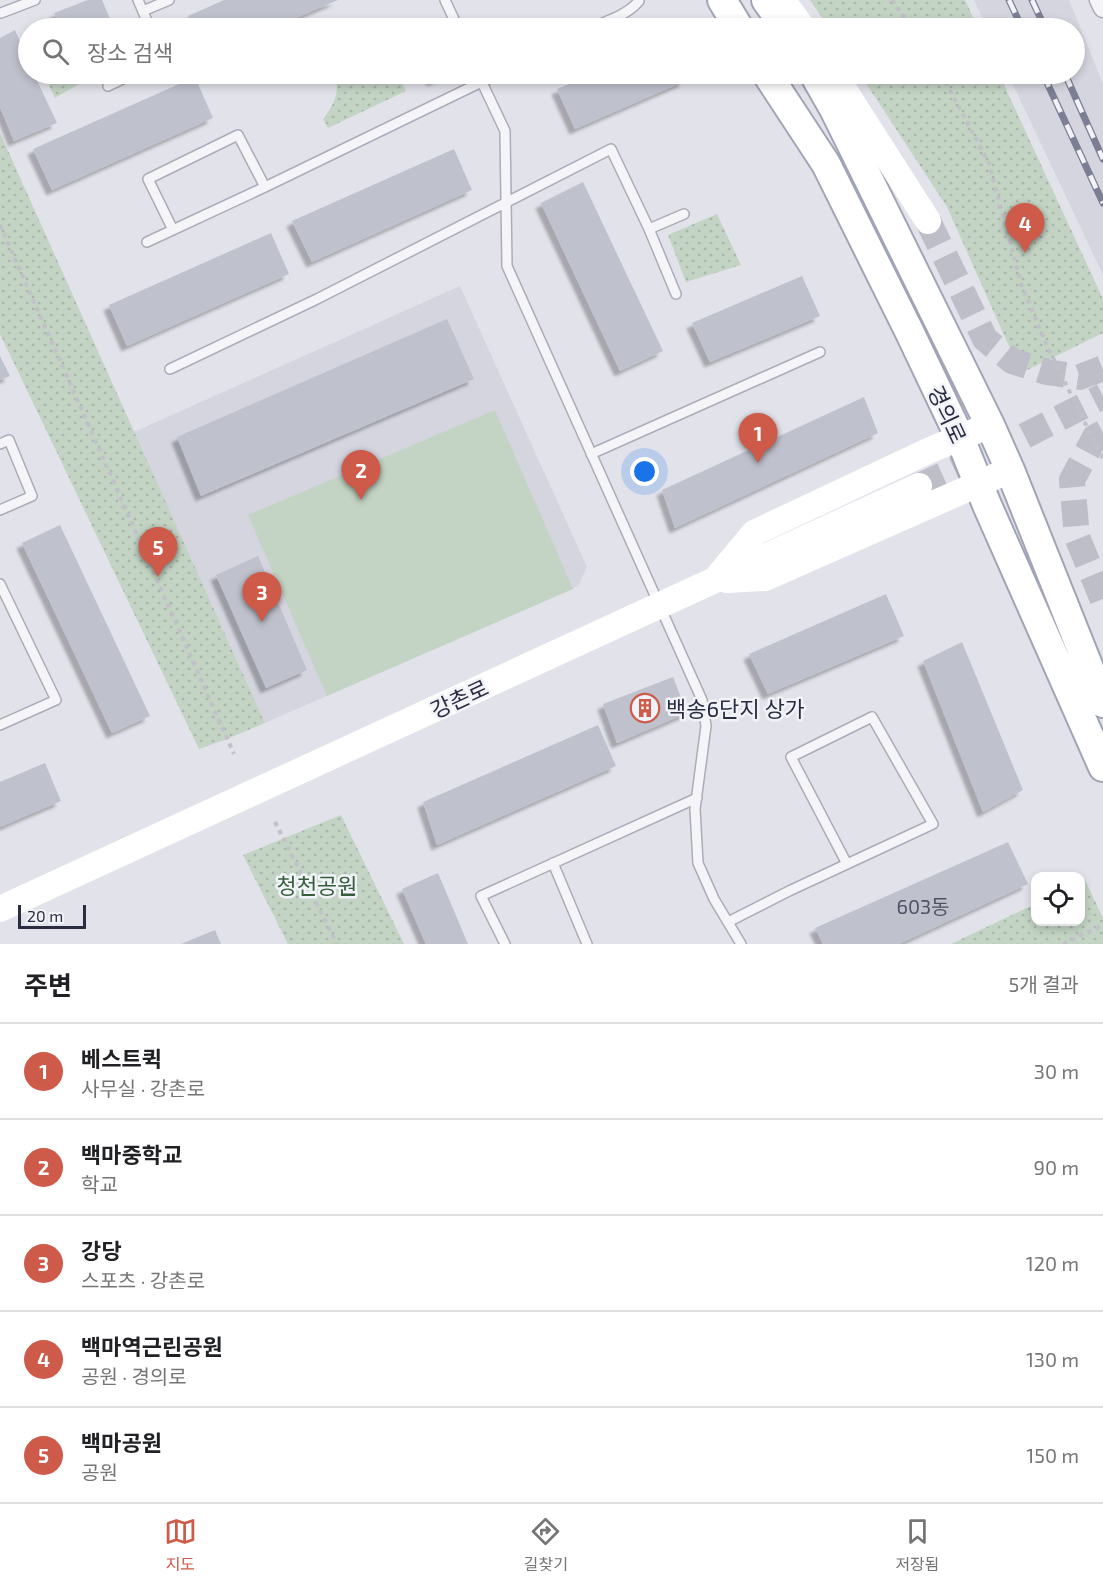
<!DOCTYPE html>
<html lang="ko">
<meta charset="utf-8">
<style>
:root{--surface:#fff;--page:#f2f2f2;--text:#202124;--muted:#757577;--line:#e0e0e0;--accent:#ce5a49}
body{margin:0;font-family:"Exo 2","Noto Sans KR",sans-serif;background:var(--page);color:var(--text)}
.controls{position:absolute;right:18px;bottom:18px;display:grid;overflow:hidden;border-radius:12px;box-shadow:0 3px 9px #0003}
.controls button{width:54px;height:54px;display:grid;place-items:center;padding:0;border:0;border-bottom:2px solid var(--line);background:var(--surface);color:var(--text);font:30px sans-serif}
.scale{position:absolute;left:18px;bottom:15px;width:68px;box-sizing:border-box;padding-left:6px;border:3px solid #2a2c42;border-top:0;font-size:16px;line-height:21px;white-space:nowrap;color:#2a2c42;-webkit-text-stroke:4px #f2f3f8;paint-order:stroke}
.you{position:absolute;left:645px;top:472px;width:21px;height:21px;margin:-15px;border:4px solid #fff;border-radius:50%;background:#1a73e8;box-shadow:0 0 0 9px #1a73e833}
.badge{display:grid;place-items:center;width:39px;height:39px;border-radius:50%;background:var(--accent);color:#fff;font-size:20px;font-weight:700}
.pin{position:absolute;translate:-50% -50px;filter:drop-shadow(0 2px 3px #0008)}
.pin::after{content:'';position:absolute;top:32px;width:21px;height:18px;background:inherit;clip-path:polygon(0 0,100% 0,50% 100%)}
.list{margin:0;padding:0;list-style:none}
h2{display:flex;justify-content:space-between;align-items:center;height:78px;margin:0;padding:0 24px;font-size:26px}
h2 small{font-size:20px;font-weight:400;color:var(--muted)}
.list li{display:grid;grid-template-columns:39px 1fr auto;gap:18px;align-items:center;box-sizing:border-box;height:96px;padding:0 24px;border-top:2px solid var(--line)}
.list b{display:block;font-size:22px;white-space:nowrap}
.list p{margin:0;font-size:20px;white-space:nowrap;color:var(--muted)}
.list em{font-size:20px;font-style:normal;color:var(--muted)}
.icon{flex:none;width:33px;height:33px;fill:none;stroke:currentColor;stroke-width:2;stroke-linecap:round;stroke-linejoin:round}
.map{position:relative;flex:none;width:1103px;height:944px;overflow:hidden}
.search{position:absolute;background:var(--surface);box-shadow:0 3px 9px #0003;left:18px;right:18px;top:18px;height:66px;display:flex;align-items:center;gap:15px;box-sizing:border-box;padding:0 21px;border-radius:33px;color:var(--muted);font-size:22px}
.sheet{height:558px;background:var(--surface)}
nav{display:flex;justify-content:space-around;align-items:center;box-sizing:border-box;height:84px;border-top:2px solid var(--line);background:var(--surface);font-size:16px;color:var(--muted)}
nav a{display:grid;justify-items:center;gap:3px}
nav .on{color:var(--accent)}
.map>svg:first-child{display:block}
.built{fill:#d4d5df}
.park{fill:url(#park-dots)}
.pitch{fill:#c3d4c4}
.building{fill:#bfc1cd;filter:url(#shadow)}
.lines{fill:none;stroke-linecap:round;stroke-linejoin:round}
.secondary-tunnel{stroke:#bdbec8;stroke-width:26;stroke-dasharray:26 13;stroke-linecap:butt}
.service-casing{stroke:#abacb8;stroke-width:12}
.minor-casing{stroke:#abacb8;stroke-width:21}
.primary-casing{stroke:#a1a4b6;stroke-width:32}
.path{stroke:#c0c1c9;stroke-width:4;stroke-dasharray:4.5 4.5;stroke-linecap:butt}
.service{stroke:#f5f5f9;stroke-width:9}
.minor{stroke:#f5f5f9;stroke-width:18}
.secondary{stroke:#fff;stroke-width:26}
.primary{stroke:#fff;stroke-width:28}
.rail-casing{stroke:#7c7e94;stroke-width:7}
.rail{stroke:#f2f3f8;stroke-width:4.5;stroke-dasharray:14;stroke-linecap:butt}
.labels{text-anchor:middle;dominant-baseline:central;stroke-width:5;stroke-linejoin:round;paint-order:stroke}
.number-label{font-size:20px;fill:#4f5165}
.street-label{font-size:22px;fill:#2a2c42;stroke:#f2f3f8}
.poi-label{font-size:22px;fill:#2a2c42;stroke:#f2f3f8;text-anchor:start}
.park-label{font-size:22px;fill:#375e3b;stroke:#f2f3f8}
</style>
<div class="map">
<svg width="1103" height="944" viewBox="0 0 1103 944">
<defs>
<pattern id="park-dots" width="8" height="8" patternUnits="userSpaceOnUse" patternTransform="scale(1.5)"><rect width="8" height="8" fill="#c3d4c4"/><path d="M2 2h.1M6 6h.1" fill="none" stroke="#a8b6aa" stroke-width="1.8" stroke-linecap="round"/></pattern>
<filter id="shadow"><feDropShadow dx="-5.5" dy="5.5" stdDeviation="1.5" flood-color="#0004"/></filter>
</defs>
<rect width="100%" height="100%" fill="#e2e3ea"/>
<path class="built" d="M974 0H1069L1103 84V275L1008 74H1074V28H987Z
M460 286 587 567 578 586 265 723 134 432Z"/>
<path class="park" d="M810 0H965L978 28H829Z
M44 74H74L79 84 55 98Z
M334 74H397L406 91 328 128 323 119C334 105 341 91 334 74Z
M860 74H999L1103 299V333L1021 373 947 207Z
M0 133 265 723 227 739 199 749 0 334Z
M717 214 741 265 686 282 668 235Z
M341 815 404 944H288L243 855Z
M1085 880 1103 918V944H951L1035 904 1036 921H1080L1081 882Z"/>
<path class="pitch" d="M495 410 573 589 327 696 248 515Z"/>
<path class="building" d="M88 0H102L114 28H61L54 13Z
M224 0H338L272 28H194L188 16Z
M15 30 28 61V74H34L57 123 14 141 0 107V38Z
M429 74H447L433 81Z
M594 74H681L685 81 575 129 557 89Z
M195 77 213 118 52 190 33 149Z
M454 149 472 190 312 262 292 221Z
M583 182 663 351 620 371 541 203Z
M271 233 289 274 127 346 109 305Z
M802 276 820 316 710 362 692 323Z
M447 319 474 379 201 496 177 437Z
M0 356 10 376 0 380Z
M864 397 878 433 675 528 662 490Z
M60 525 150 716 112 733 22 543Z
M258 556 307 670 266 688 216 575Z
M886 594 904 636 768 694 749 654Z
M962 642 1023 790 983 812 923 661Z
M673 677 687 713 617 743 603 704Z
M598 725 616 766 437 845 423 802Z
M45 763 61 801 0 827V782Z
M1008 842 1028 884 899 944H823L815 928Z
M438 873 468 944H426L402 889Z
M215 930 221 944H181Z"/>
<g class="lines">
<path class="secondary-tunnel" d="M928 221 985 339 1012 361 1047 372 1080 377 1103 368
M1103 433 1095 437 1072 480 1077 537 1103 600
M919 486 979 459 1103 396"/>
<g class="service-casing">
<path id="service" d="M138 0 150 28
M445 0 458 28
M143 11 169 0
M1 13 35 0
M591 28C608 20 626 16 639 1
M478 74 505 131 507 266 702 700 706 726 695 809 698 863 714 899 741 944
M108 86 133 74
M173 230 148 179 238 135 265 187
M147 242 265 187 498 74
M676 294 649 229 684 214
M170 369 317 299 611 149 649 229
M0 444 9 440 32 496 0 510
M591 454 820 352
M0 584 56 700 0 725
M553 863 587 944
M728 922 789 891 933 824 872 717 791 757 847 864
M505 944 481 896 697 798"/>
</g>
<g class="minor-casing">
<path id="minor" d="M1099 0 1103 8"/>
</g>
<g class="primary-casing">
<path id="primary" d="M722 0 739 28
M766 0 786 28
M767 74 826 164 910 333 960 438 987 505 1103 767
M814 74 834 109 990 425 1010 470 1103 703"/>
</g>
<path class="path" d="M892 0 911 28
M941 74 989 163 1021 284 1047 346 1103 459
M0 225 234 754
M275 822 337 944
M1063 944 1103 925"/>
<use href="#service" class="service"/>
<use href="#minor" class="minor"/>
<path class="secondary" d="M782 0 803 28
M834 74 928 221
M719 575 754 533 928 451 990 425
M727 580 765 578 1010 470
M0 909 919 486"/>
<use href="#primary" class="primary"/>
<g class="rail-casing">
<path id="rail" d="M1009 0 1022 28
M1032 0 1045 28
M1043 74 1103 203
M1065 74 1103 159"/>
</g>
<use href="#rail" class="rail"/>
</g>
<defs>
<g id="building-ring" transform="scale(1.5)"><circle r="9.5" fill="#f2f3f8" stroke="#ce5a49" stroke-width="1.5"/><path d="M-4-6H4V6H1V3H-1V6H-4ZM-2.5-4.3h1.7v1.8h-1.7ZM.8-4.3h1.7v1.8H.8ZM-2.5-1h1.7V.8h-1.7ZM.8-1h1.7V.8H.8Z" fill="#ce5a49"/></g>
</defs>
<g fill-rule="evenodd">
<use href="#building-ring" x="645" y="708"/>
</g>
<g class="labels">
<g class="number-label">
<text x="923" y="906">603동</text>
</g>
<g class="street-label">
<text transform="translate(948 414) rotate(65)">경의로</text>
<text transform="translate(459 698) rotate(-25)">강촌로</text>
</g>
<g class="poi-label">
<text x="666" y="708">백송6단지 상가</text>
</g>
<g class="park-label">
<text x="317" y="885">청천공원</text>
</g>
</g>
</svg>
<div class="controls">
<button><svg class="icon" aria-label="locate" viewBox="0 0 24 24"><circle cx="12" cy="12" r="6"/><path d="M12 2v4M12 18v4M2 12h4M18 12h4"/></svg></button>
</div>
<div class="scale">20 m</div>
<div class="you"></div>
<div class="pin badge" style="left:758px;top:463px">1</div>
<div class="pin badge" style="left:361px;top:500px">2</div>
<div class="pin badge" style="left:262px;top:622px">3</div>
<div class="pin badge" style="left:1025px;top:253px">4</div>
<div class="pin badge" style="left:158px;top:577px">5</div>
<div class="search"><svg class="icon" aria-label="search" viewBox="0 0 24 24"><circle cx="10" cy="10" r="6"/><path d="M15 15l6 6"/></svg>장소 검색</div>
</div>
<section class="sheet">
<h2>주변<small>5개 결과</small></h2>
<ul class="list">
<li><span class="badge">1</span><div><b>베스트퀵</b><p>사무실 · 강촌로</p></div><em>30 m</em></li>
<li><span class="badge">2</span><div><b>백마중학교</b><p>학교</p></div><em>90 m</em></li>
<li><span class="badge">3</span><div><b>강당</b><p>스포츠 · 강촌로</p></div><em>120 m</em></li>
<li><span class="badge">4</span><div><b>백마역근린공원</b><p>공원 · 경의로</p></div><em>130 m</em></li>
<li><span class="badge">5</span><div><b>백마공원</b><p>공원</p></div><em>150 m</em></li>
</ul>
</section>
<nav>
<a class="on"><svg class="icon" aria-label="map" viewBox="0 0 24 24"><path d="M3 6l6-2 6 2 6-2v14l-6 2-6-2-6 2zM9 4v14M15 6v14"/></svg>지도</a>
<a><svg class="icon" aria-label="directions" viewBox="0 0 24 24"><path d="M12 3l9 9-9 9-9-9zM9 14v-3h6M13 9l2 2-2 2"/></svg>길찾기</a>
<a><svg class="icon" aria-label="saved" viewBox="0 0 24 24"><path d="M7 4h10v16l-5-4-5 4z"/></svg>저장됨</a>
</nav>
